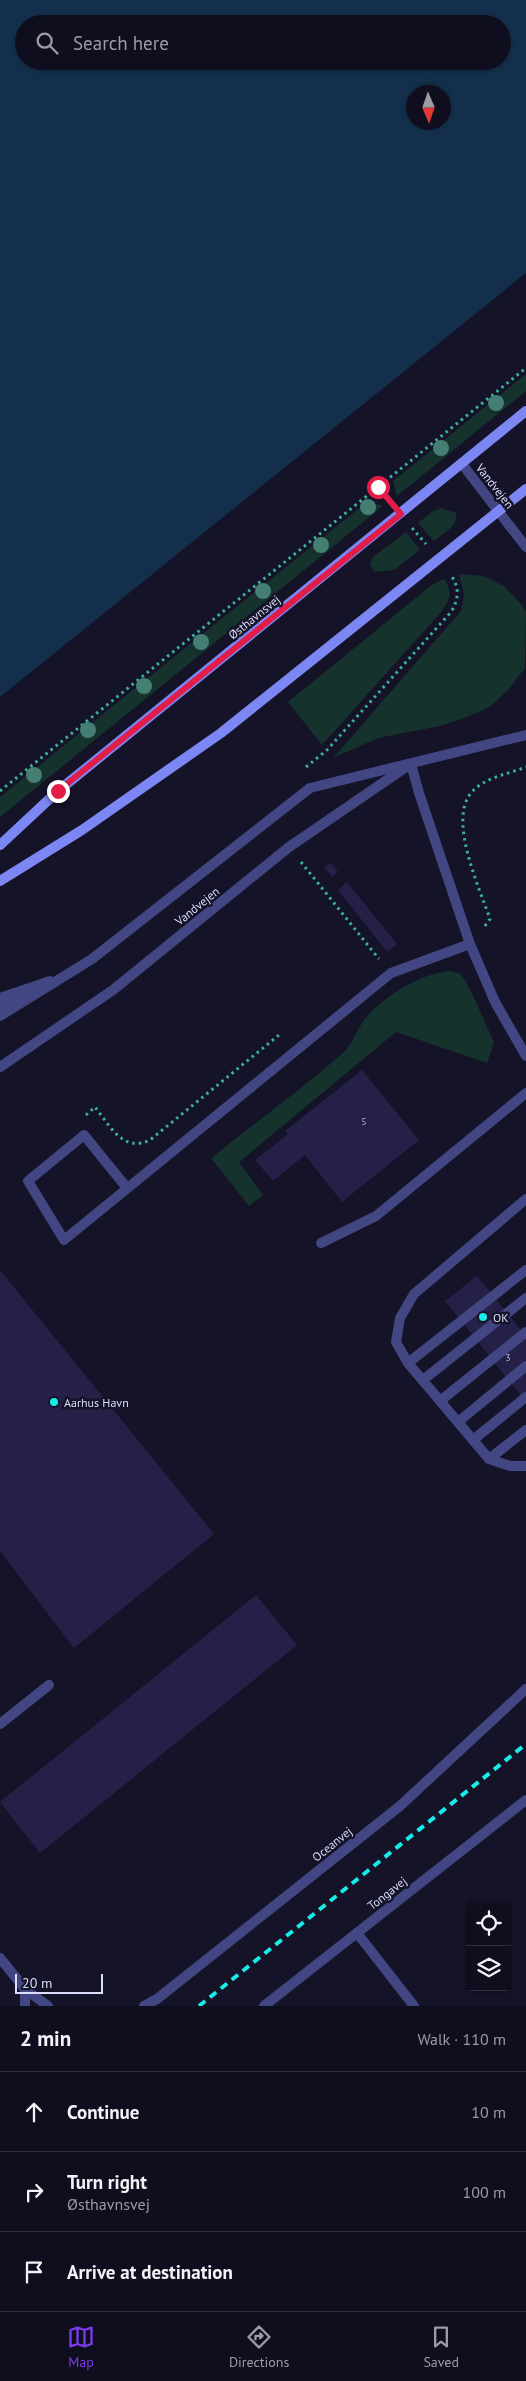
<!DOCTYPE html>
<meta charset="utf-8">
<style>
:root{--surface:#0f0e1e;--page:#1d1c2b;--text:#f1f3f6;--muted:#9b9ca4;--line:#2f2e3c;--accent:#7c3aed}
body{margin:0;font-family:"PT Sans",sans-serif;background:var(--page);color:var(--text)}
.controls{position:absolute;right:15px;bottom:15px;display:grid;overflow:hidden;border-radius:5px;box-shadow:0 1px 4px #0004}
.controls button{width:45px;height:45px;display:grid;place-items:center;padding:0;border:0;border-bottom:1px solid var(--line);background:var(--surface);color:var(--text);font:25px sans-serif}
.compass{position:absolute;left:406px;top:85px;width:45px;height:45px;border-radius:50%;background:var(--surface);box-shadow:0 1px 4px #0004;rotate:178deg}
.scale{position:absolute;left:15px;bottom:12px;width:88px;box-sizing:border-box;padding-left:5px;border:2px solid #ddddfc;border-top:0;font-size:14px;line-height:18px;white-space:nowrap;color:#ddddfc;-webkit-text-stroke:4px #141328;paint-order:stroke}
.stop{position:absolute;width:15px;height:15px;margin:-11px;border:4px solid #e11d48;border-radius:50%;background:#fff}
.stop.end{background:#e11d48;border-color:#fff;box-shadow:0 1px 5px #0008}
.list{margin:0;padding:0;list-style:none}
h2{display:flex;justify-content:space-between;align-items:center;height:65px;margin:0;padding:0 20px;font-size:21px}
h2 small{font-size:16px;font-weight:400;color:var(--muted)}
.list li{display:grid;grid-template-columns:32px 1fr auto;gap:15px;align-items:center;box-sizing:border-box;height:80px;padding:0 20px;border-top:1px solid var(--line)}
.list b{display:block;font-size:19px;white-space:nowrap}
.list p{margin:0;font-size:16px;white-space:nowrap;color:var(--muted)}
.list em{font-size:16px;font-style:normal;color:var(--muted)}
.icon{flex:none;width:28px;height:28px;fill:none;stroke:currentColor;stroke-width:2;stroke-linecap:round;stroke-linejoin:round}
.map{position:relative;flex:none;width:526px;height:2006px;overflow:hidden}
.search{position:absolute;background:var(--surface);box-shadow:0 1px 4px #0004;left:15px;right:15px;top:15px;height:55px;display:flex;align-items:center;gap:12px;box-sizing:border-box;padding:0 18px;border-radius:28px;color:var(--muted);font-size:19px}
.sheet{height:305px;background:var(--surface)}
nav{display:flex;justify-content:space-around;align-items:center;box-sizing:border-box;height:70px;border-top:1px solid var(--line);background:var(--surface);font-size:14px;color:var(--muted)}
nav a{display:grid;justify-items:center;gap:2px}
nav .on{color:var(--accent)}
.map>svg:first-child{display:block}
.green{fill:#16322d}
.water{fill:#142f4b;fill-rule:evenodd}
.building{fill:#242048}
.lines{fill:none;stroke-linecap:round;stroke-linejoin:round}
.path{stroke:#3bb29d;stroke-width:3;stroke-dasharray:2.5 4;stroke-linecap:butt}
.lane{stroke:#424783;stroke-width:10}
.street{stroke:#424783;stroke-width:10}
.secondary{stroke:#7c87f4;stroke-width:10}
.rail{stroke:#19ece8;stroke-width:4;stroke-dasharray:8 6;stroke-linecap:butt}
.tree{fill:#457f73}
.route{stroke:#e11d48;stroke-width:6}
.poi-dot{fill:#19ece8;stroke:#141328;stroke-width:2}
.labels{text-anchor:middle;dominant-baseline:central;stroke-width:5;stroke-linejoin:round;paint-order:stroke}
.number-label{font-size:10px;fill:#afaecf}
.street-label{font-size:12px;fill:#ddddfc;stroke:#141328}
.poi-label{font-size:12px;fill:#ddddfc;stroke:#141328;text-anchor:start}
</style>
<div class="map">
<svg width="526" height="2006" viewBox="0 0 526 2006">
<rect width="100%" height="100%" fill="#141328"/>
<path class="green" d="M526 374V391L397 496 393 481Z
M368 501 383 506 0 817V797Z
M441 508 456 513C459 526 443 533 434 541L418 523 432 512Z
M406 532 420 550 394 570 374 572 370 564 373 557Z
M459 574 483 576 504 586 521 604 526 612 525 668 508 690 490 707 467 717 440 726 378 738 333 758 461 611 464 594Z
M444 579C452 591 451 598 443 610L322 745 288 702 433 584Z
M449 971C453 972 457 972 460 974 468 980 488 1030 494 1042L487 1063 396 1032 239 1162 263 1195 249 1206 211 1158C255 1123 300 1090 342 1054 353 1044 356 1030 365 1019 384 996 419 974 449 971Z"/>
<path class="water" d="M0 0H526V273L0 697ZM24 24H502V61H24ZM414 92H444V122H414Z"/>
<path class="building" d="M331 863 338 872 332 877 324 867Z
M347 882 397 944 387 952 338 890Z
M362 1070 419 1140 342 1202 305 1155 273 1181 255 1160 288 1134 285 1131Z
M0 1270 214 1534 74 1648 0 1551Z
M477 1276 526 1336V1402L445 1301Z
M256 1595 297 1645 40 1853 0 1802Z"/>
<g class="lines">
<path class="path" d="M378 487 387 498
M412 528 426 544
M306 767 327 750 451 612C459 599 460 587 450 574
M0 791 526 368
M301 862 379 959
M485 926 490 919C480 889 448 821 471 793 483 778 508 774 526 767
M86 1115 95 1107C110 1126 123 1153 150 1140L279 1035"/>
<path class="lane" d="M411 764 419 793 470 944 495 1002 526 1056
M127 1188 84 1135 28 1181 64 1240 391 973 470 944
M526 1199 414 1294 400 1318 396 1342 408 1363 489 1459 510 1466H526
M321 1243 376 1216 526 1093
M408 1363 526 1270
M423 1380 526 1298
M440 1401 526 1332
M458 1422 526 1366
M473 1440 526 1397
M489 1459 526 1430
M0 1724 49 1685
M357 1933 414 2006
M25 2006V1989"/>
<path class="street" d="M462 464 526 547
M0 998 50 981
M0 1007 20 998
M0 1016 92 959 310 788 526 735
M0 1067 113 990 289 847 406 767
M0 1958 25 1989 48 2006
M144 2006 157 1999 400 1806 526 1689
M264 2006 526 1800"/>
<path class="secondary" d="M0 845 58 791 526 411
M0 881 82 830 221 733 526 489"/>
<path class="rail" d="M199 2006 526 1744"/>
</g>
<g class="tree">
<circle cx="496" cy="403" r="8"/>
<circle cx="441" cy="448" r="8"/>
<circle cx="368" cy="507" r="8"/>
<circle cx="321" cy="545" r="8"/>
<circle cx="263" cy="591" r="8"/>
<circle cx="201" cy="642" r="8"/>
<circle cx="144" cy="686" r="8"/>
<circle cx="88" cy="730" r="8"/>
<circle cx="34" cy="775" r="8"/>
</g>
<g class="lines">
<path class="route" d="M58 791 401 514 378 487"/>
</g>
<g class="poi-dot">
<circle cx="483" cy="1317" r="5"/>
<circle cx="54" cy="1402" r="5"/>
</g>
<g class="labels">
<g class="number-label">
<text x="364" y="1121">5</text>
<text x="508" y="1357">3</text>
</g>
<g class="street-label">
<text transform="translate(495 486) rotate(52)">Vandvejen</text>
<text transform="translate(254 617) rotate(-39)">Østhavnsvej</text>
<text transform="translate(197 906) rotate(-39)">Vandvejen</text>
<text transform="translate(332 1844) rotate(-39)">Oceanvej</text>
<text transform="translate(387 1893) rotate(-38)">Tongavej</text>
</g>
<g class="poi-label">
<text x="493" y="1317">OK</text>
<text x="64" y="1402">Aarhus Havn</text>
</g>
</g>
</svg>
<div class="controls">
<button><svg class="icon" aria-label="locate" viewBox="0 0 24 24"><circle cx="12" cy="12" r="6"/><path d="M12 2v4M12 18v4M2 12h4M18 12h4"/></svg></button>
<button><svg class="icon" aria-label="layers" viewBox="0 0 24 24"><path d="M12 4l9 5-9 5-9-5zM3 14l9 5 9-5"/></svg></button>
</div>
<svg class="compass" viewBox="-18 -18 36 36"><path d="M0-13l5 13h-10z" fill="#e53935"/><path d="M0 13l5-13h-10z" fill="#9b9ca4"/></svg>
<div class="scale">20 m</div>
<div class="stop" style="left:378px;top:487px"></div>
<div class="stop end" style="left:58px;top:791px"></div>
<div class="search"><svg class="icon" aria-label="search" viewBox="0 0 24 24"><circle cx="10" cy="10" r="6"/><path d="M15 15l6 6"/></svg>Search here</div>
</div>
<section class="sheet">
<h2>2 min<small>Walk · 110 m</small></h2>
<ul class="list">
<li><svg class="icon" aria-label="ahead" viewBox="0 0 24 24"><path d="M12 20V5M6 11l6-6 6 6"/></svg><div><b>Continue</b></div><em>10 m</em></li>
<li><svg class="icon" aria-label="right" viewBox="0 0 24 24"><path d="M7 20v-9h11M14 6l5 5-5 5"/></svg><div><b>Turn right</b><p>Østhavnsvej</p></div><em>100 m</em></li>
<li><svg class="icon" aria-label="arrive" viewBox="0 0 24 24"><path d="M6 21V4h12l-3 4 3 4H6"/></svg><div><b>Arrive at destination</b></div></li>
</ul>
</section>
<nav>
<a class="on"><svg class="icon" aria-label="map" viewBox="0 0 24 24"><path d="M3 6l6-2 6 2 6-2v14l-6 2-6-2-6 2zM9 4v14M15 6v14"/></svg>Map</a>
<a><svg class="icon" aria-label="directions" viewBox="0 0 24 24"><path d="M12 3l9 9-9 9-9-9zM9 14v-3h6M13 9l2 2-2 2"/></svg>Directions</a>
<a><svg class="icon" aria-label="saved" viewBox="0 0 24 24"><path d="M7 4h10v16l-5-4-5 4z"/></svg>Saved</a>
</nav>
